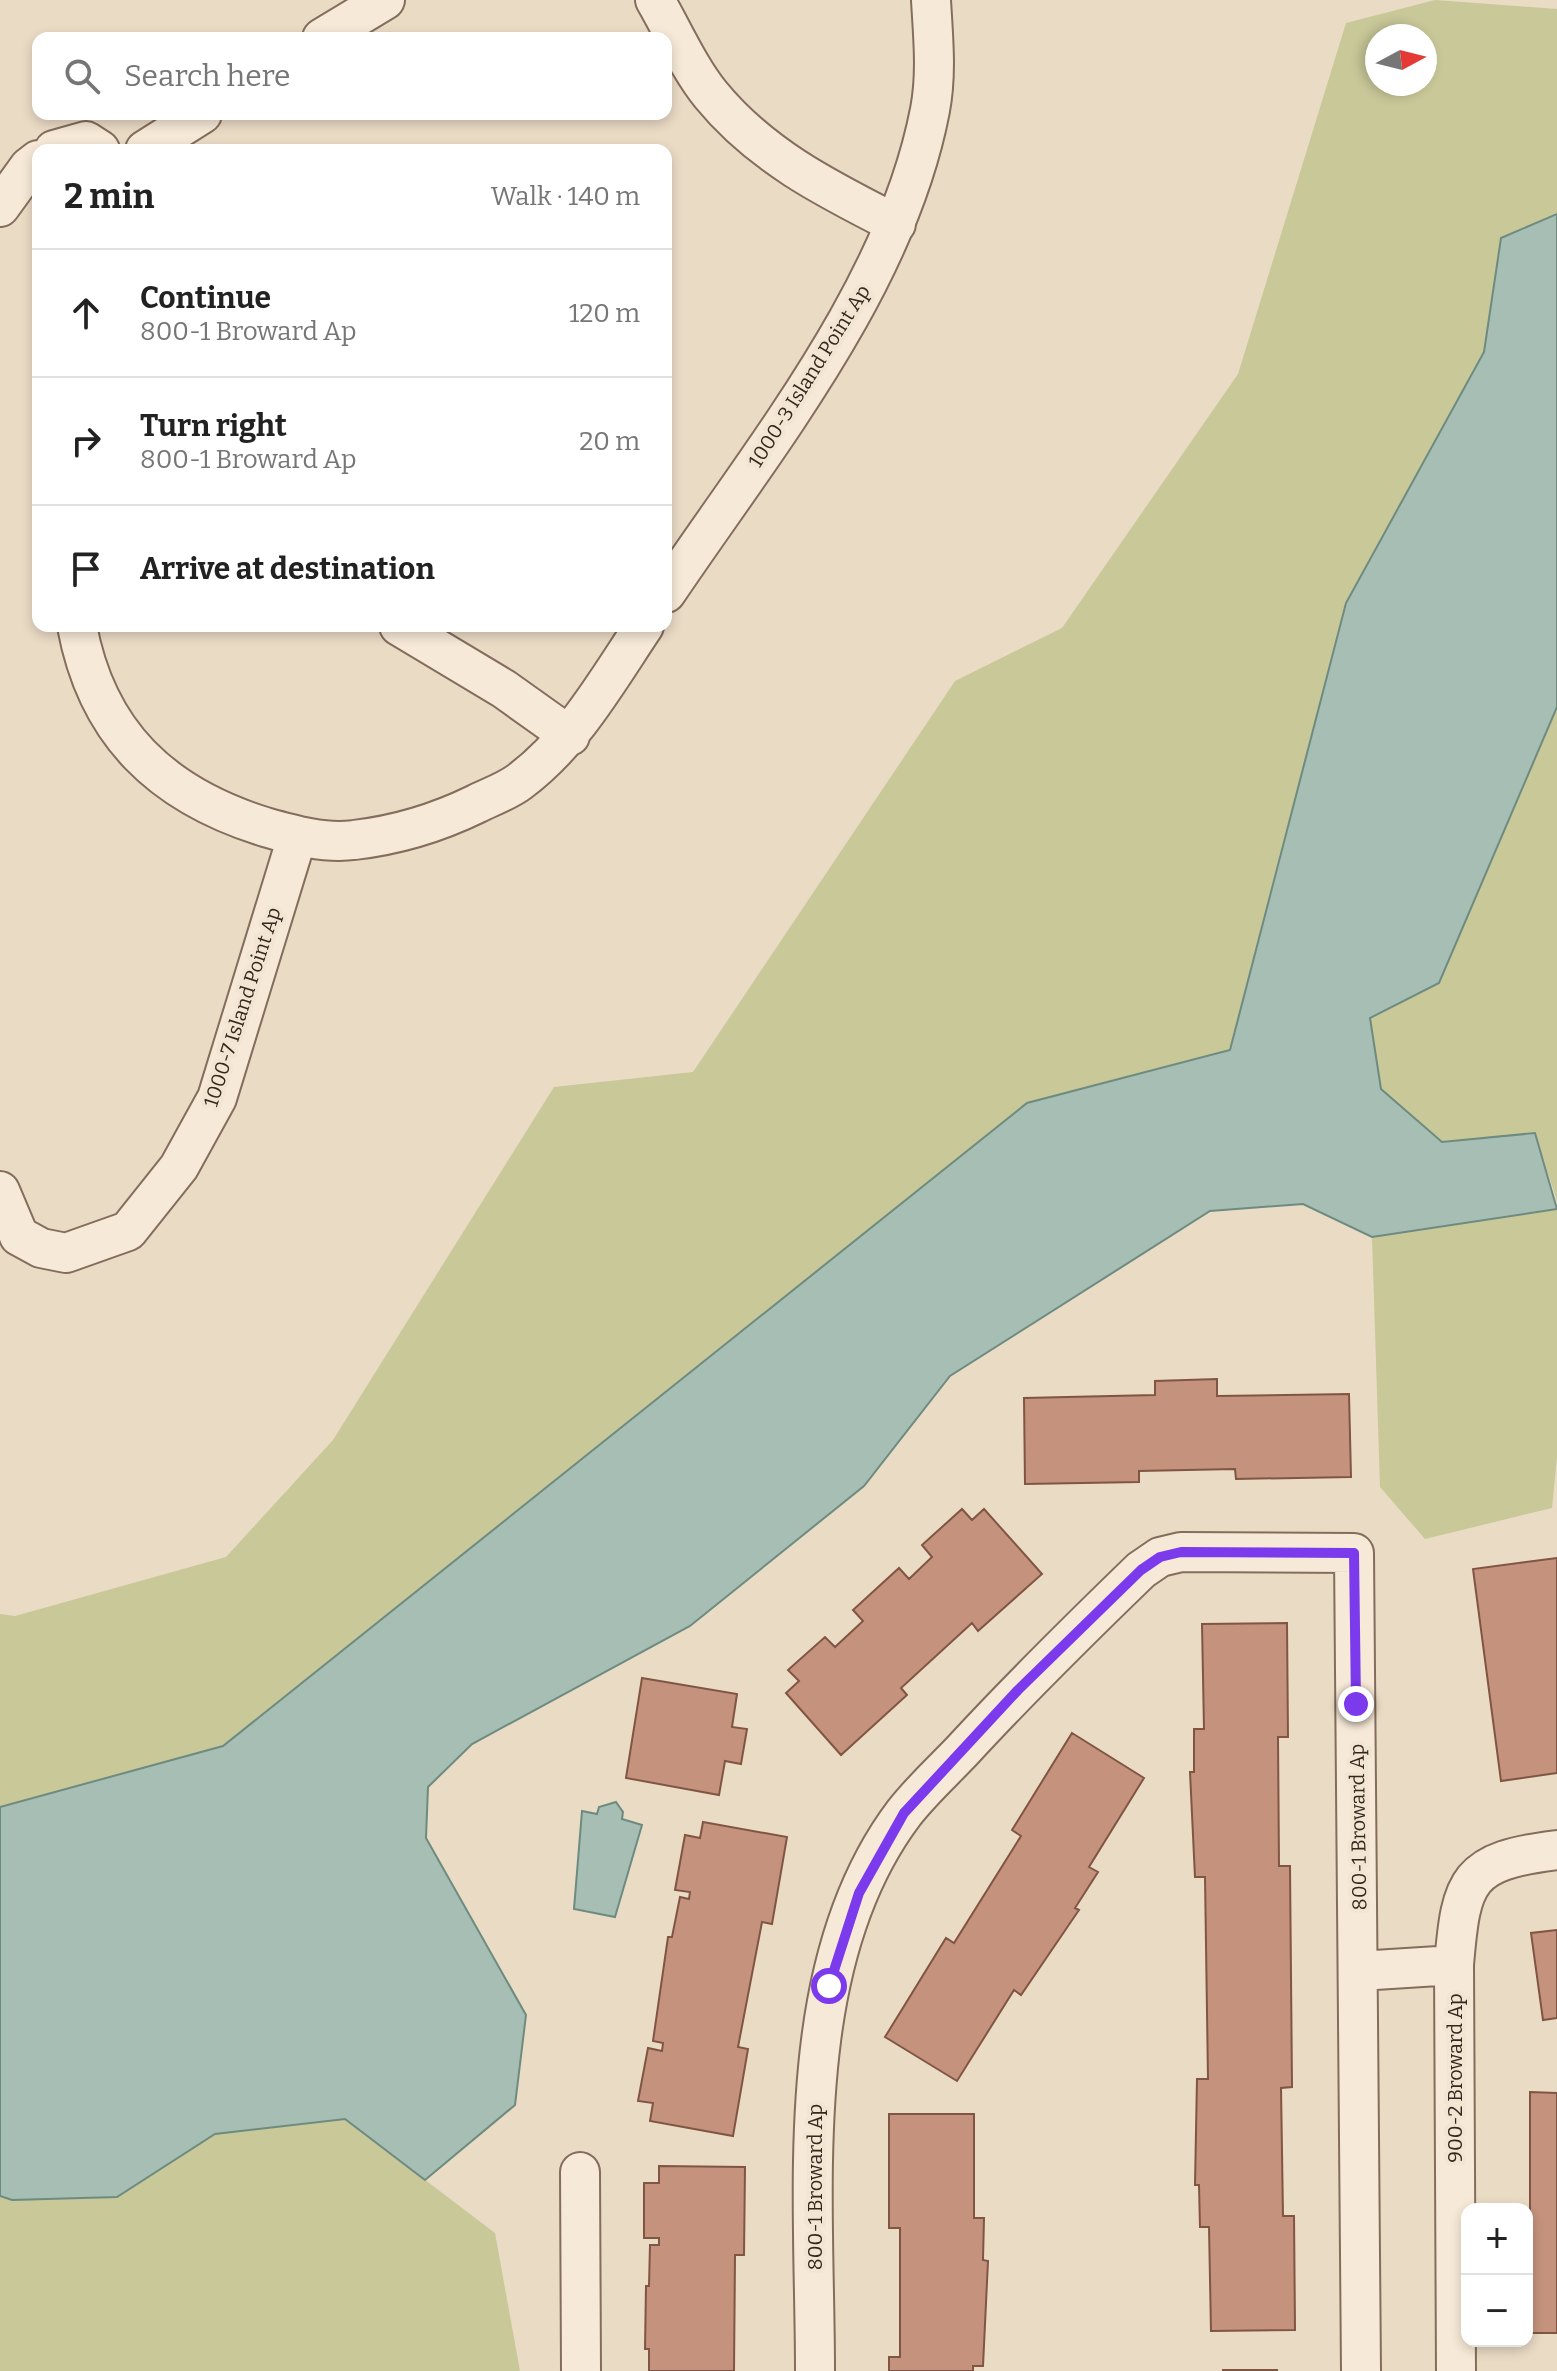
<!DOCTYPE html>
<meta charset="utf-8">
<style>
:root{--surface:#fff;--page:#f2f2f2;--text:#222;--muted:#767676;--line:#e0e0e0}
body{margin:0;font-family:Bitter,serif;background:var(--page);color:var(--text)}
.controls{position:absolute;right:24px;bottom:24px;display:grid;overflow:hidden;border-radius:16px;box-shadow:0 4px 12px #0003}
.controls button{width:72px;height:72px;display:grid;place-items:center;padding:0;border:0;border-bottom:2px solid var(--line);background:var(--surface);color:var(--text);font:40px sans-serif}
.compass{position:absolute;left:1365px;top:24px;width:72px;height:72px;border-radius:50%;background:var(--surface);box-shadow:0 4px 12px #0003;rotate:83deg}
.stop{position:absolute;width:24px;height:24px;margin:-18px;border:6px solid #7c3aed;border-radius:50%;background:#fff}
.stop.end{background:#7c3aed;border-color:#fff;box-shadow:0 2px 8px #0008}
.list{margin:0;padding:0;list-style:none}
h2{display:flex;justify-content:space-between;align-items:center;height:104px;margin:0;padding:0 32px;font-size:34px}
h2 small{font-size:26px;font-weight:400;color:var(--muted)}
.list li{display:grid;grid-template-columns:52px 1fr auto;gap:24px;align-items:center;box-sizing:border-box;height:128px;padding:0 32px;border-top:2px solid var(--line)}
.list b{display:block;font-size:30px;white-space:nowrap}
.list p{margin:0;font-size:26px;white-space:nowrap;color:var(--muted)}
.list em{font-size:26px;font-style:normal;color:var(--muted)}
.icon{flex:none;width:44px;height:44px;fill:none;stroke:currentColor;stroke-width:2;stroke-linecap:round;stroke-linejoin:round}
.map{position:relative;flex:none;width:1557px;height:2371px;overflow:hidden}
.search{position:absolute;background:var(--surface);box-shadow:0 4px 12px #0003;left:32px;top:32px;width:640px;height:88px;display:flex;align-items:center;gap:20px;box-sizing:border-box;padding:0 28px;border-radius:16px;color:var(--muted);font-size:30px}
.panel{position:absolute;background:var(--surface);box-shadow:0 4px 12px #0003;left:32px;top:144px;width:640px;height:488px;border-radius:16px}
.map>svg:first-child{display:block}
.green{fill:#c8c899;fill-rule:evenodd}
.water{fill:#a6beb4;stroke:#6e8b80;stroke-width:2}
.building{fill:#c5937d;stroke:#815544;stroke-width:2}
.lines{fill:none;stroke-linecap:round;stroke-linejoin:round}
.street-casing{stroke:#846d5c;stroke-width:42}
.street{stroke:#f6e9d7;stroke-width:38}
.route{stroke:#7c3aed;stroke-width:10}
.labels{text-anchor:middle;dominant-baseline:central;stroke-width:8;stroke-linejoin:round;paint-order:stroke}
.street-label{font-size:20px;fill:#35271f;stroke:#f2e6d3}
</style>
<div class="map">
<svg width="1557" height="2371" viewBox="0 0 1557 2371">
<rect width="100%" height="100%" fill="#eadbc5"/>
<path class="green" d="M1435 0 1557 9V214L1501 238 1484 352 1347 603 1230 1050 1027 1103 223 1746 0 1807V1614L15 1616 226 1557 333 1440 554 1087 693 1072 955 681 1062 628 1238 374 1346 23ZM1377 36H1425V84H1377Z
M1557 707V1201L1535 1133 1442 1142 1381 1089 1370 1018 1440 982Z
M1557 1209V1457L1552 1508 1425 1539 1380 1487 1372 1237Z
M345 2119 495 2233 520 2371H0V2196L12 2200 117 2197 215 2134Z"/>
<path class="water" d="M1557 214V707L1439 983 1370 1018 1381 1089 1442 1142 1535 1133 1557 1209 1372 1237 1303 1204 1210 1211 950 1376 864 1486 690 1626 472 1744 428 1787 426 1838 526 2015 515 2105 425 2180 345 2119 215 2134 117 2197 12 2200 0 2196V1807L223 1746 1027 1103 1230 1050 1346 603 1484 352 1501 238Z
M616 1802 623 1812 622 1819 642 1825 615 1917 574 1909 582 1811 597 1814 599 1807Z"/>
<path class="building" d="M1217 1379V1396L1349 1394 1351 1477 1236 1479 1235 1469 1139 1471V1482L1025 1484 1024 1398 1155 1395V1381Z
M962 1509 972 1520 984 1509 1042 1574 978 1631 972 1623 901 1688 907 1695 841 1755 786 1693 799 1681 788 1670 825 1637 835 1647 863 1621 853 1610 899 1568 909 1579 932 1557 922 1545Z
M1557 1558V1773L1501 1781 1473 1569Z
M1287 1623 1288 1737H1278L1279 1866H1290L1292 2087 1281 2088 1283 2216H1294L1295 2330 1211 2331 1209 2227H1200L1199 2185H1195L1197 2079H1208L1205 1877H1195L1190 1772H1194V1729H1204L1202 1624Z
M642 1678 737 1694 732 1727 747 1729 741 1764 725 1761 719 1795 626 1778Z
M1072 1733 1144 1778 1089 1867 1098 1872 1075 1908 1079 1910 1021 1995 1014 1990 957 2081 885 2037 946 1938 954 1943 1021 1836 1012 1830Z
M703 1822 787 1837 772 1924 762 1922 738 2047 748 2049 733 2136 650 2121 653 2103 638 2101 648 2048 662 2051 663 2043 653 2041 668 1937H672L680 1897 689 1899 690 1892 675 1890 685 1835 700 1838Z
M1557 1930V2018L1543 2020 1531 1933Z
M1530 2092 1557 2093V2333H1530Z
M889 2114H974V2218H984L983 2260 988 2261 983 2366H973V2371H889V2357H900V2228H889Z
M659 2166 745 2167 744 2255H735L734 2371H649V2349H645L646 2286H649L650 2245H659V2238H644V2183H659Z
M1223 2370H1277V2371H1223Z"/>
<g class="lines">
<g class="street-casing">
<path id="street" d="M655 0C673 31 689 68 711 95 761 156 827 189 896 224
M322 38 385 0
M54 150 86 141 100 150
M145 150 202 114
M0 207 29 167 38 160
M666 593C765 446 896 287 930 110 937 74 933 36 931 0
M77 626C97 734 162 795 265 827 293 835 325 844 354 840 398 835 437 823 476 804 490 797 507 791 519 782 574 741 607 681 644 626
M399 626 504 689 570 736
M0 1191 19 1236 41 1248 66 1253 128 1231 179 1167 217 1098 297 837
M1359 1971 1454 1965
M580 2172 581 2371
M815 2371C815 2192 790 1964 904 1813 921 1791 943 1771 962 1751 1020 1688 1080 1629 1141 1570L1160 1557 1181 1552 1354 1553 1361 2371
M1456 2371 1454 1965C1461 1879 1467 1861 1557 1850"/>
</g>
<use href="#street" class="street"/>
</g>
<g class="lines">
<path class="route" d="M829 1986 859 1893 904 1813 1018 1690 1141 1570 1160 1557 1181 1552 1354 1553 1356 1704"/>
</g>
<g class="labels">
<g class="street-label">
<text transform="translate(809 376) rotate(-58)">1000-3 Island Point Ap</text>
<text transform="translate(242 1007) rotate(-72)">1000-7 Island Point Ap</text>
<text transform="translate(1358 1827) rotate(-91)">800-1 Broward Ap</text>
<text transform="translate(1455 2078) rotate(-90)">900-2 Broward Ap</text>
<text transform="translate(815 2187) rotate(-90)">800-1 Broward Ap</text>
</g>
</g>
</svg>
<div class="controls">
<button>+</button>
<button>−</button>
</div>
<svg class="compass" viewBox="-18 -18 36 36"><path d="M0-13l5 13h-10z" fill="#e53935"/><path d="M0 13l5-13h-10z" fill="#767676"/></svg>
<div class="stop" style="left:829px;top:1986px"></div>
<div class="stop end" style="left:1356px;top:1704px"></div>
<div class="search"><svg class="icon" aria-label="search" viewBox="0 0 24 24"><circle cx="10" cy="10" r="6"/><path d="M15 15l6 6"/></svg>Search here</div>
<section class="panel">
<h2>2 min<small>Walk · 140 m</small></h2>
<ul class="list">
<li><svg class="icon" aria-label="ahead" viewBox="0 0 24 24"><path d="M12 20V5M6 11l6-6 6 6"/></svg><div><b>Continue</b><p>800-1 Broward Ap</p></div><em>120 m</em></li>
<li><svg class="icon" aria-label="right" viewBox="0 0 24 24"><path d="M7 20v-9h11M14 6l5 5-5 5"/></svg><div><b>Turn right</b><p>800-1 Broward Ap</p></div><em>20 m</em></li>
<li><svg class="icon" aria-label="arrive" viewBox="0 0 24 24"><path d="M6 21V4h12l-3 4 3 4H6"/></svg><div><b>Arrive at destination</b></div></li>
</ul>
</section>
</div>
